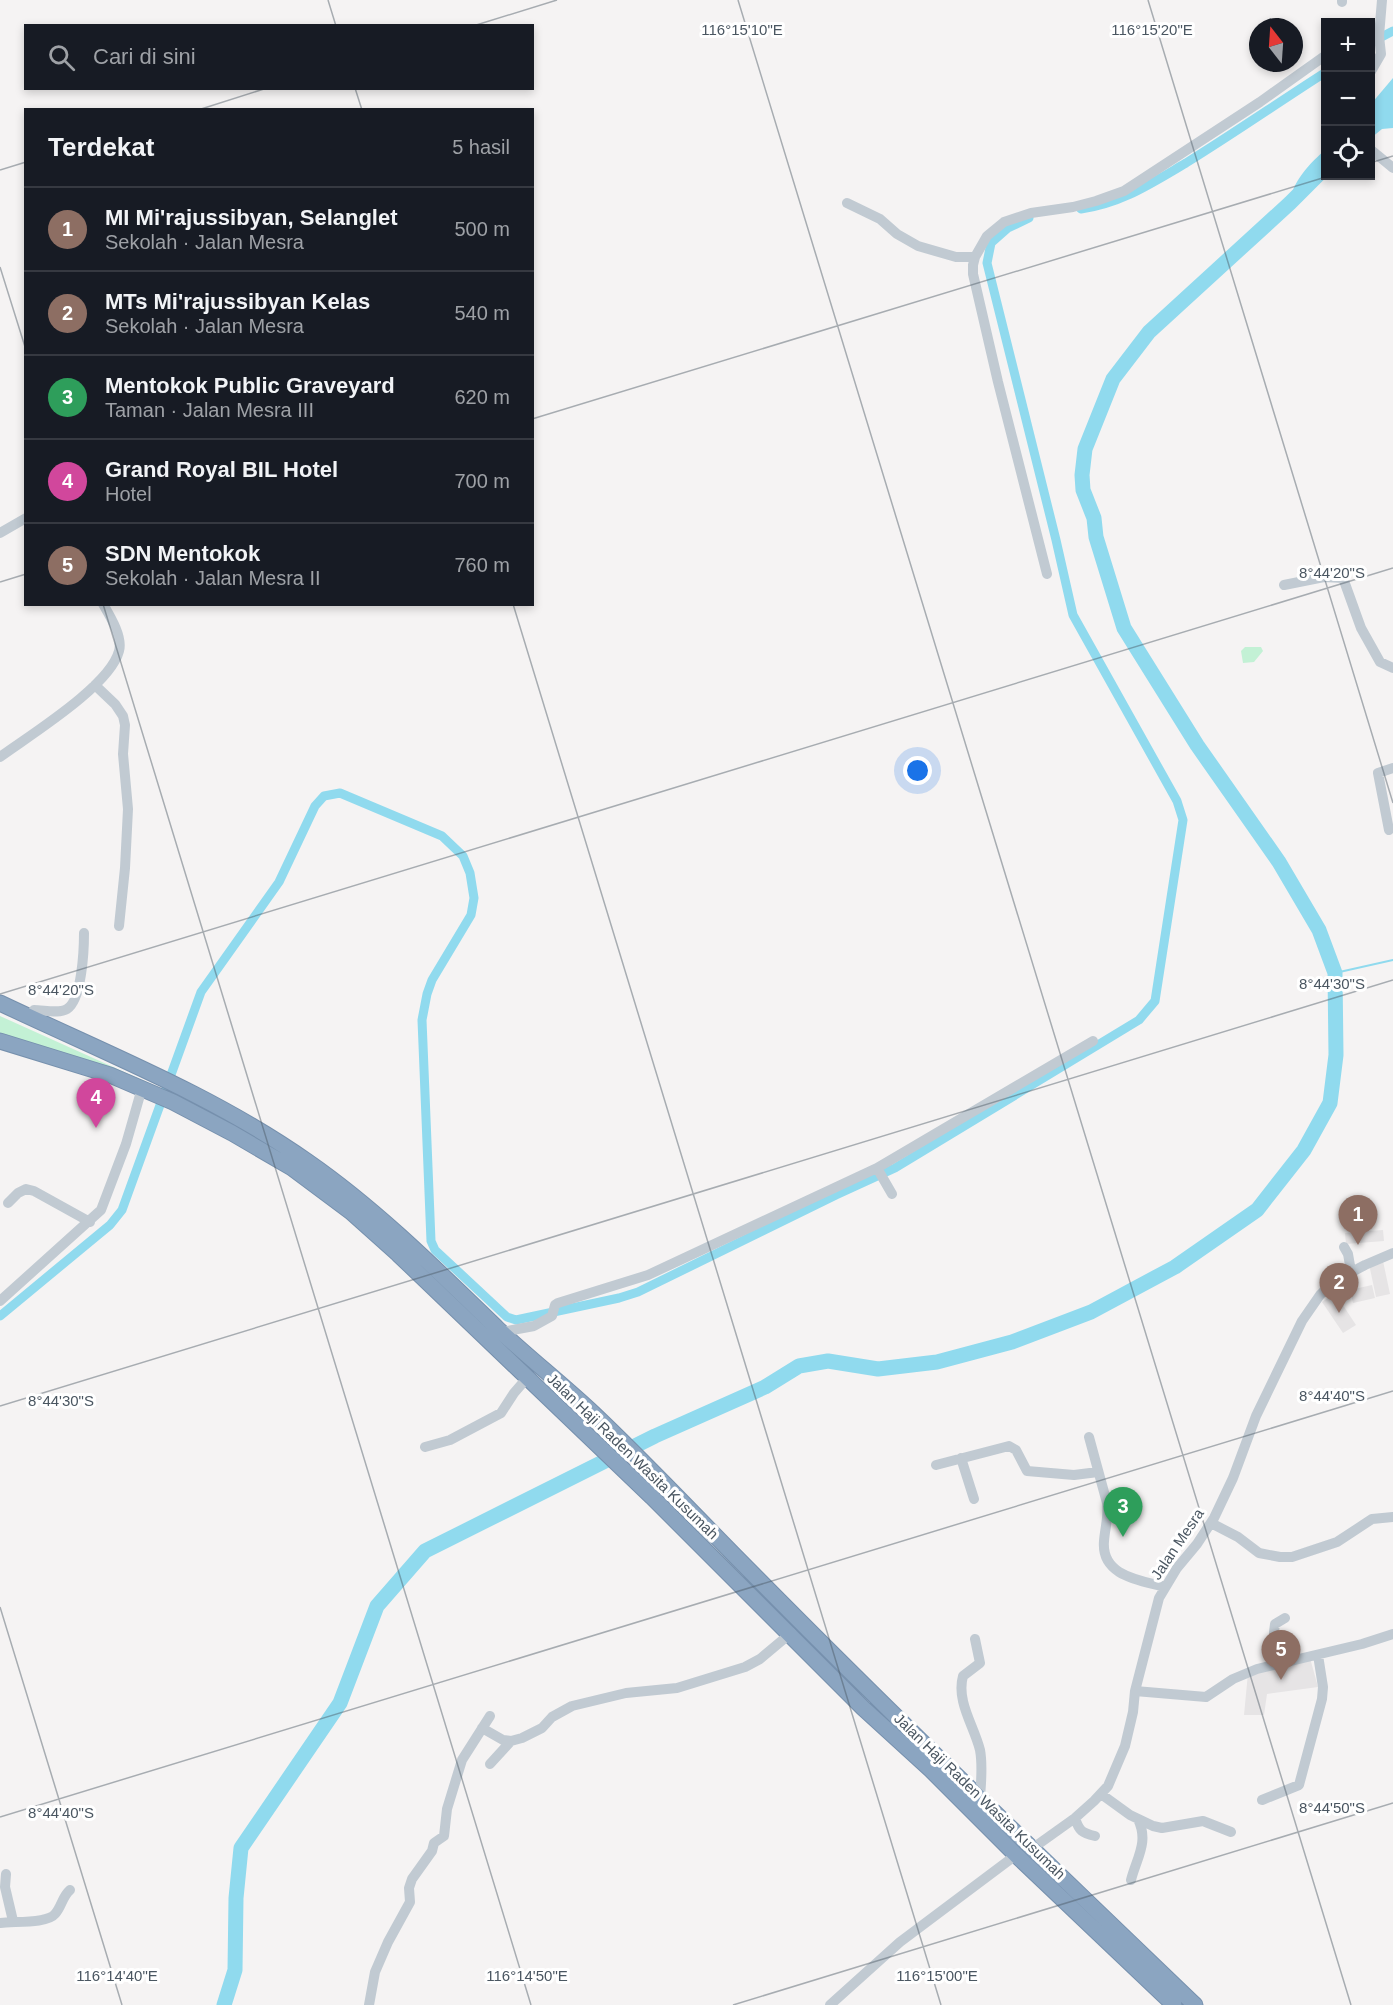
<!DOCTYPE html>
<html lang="id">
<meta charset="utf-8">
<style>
:root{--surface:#171b24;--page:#242831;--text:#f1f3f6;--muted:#9ea1a6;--line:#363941;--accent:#7c3aed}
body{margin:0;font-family:Helvetica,sans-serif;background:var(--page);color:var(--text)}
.controls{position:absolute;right:18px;top:18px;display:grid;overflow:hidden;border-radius:0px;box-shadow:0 3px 9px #0003}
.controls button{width:54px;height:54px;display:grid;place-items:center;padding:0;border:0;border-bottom:2px solid var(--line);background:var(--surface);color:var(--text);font:30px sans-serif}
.compass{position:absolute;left:1249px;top:18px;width:54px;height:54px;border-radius:50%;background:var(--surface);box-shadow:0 3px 9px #0003;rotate:343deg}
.you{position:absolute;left:918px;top:771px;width:21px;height:21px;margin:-15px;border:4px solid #fff;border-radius:50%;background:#1a73e8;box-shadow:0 0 0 9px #1a73e833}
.badge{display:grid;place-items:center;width:39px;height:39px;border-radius:50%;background:var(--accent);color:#fff;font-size:20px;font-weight:700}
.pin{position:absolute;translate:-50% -50px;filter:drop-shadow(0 2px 3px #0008)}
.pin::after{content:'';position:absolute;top:32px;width:21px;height:18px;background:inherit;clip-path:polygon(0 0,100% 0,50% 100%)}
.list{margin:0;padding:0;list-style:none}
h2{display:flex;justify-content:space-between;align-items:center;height:78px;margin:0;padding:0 24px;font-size:26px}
h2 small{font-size:20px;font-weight:400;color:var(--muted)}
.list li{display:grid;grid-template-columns:39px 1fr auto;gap:18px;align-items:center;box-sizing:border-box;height:84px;padding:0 24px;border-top:2px solid var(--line)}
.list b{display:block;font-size:22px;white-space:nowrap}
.list p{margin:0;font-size:20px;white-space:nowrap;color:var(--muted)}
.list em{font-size:20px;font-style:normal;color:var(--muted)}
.icon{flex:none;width:33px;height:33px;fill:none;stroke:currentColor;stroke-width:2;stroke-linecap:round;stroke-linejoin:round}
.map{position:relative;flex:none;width:1393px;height:2005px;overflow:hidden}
.search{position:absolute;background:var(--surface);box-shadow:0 3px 9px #0003;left:24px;top:24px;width:510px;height:66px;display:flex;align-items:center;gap:15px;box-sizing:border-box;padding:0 21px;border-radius:0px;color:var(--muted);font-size:22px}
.panel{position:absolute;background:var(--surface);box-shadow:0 3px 9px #0003;left:24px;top:108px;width:510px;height:498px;border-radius:0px}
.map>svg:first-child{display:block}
.education{fill:#e6e4e5}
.green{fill:#c3f1d5}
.water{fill:#90daee}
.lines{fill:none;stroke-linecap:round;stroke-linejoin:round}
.stream{stroke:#90daee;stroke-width:2}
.canal{stroke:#90daee;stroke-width:9}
.river{stroke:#90daee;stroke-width:15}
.highway-casing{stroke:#7690ad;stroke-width:17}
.minor{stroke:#c1cad2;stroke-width:10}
.highway{stroke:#8ba5c1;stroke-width:15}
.ticks{fill:none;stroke:#4a5661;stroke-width:1.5;stroke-opacity:0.45}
.labels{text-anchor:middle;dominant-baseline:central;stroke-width:6;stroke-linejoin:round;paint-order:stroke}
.street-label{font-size:15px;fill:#4a5661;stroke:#fff}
.ticks-label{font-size:15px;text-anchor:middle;fill:#4a5661;stroke:#fff;stroke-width:6;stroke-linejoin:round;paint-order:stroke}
</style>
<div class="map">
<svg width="1393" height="2005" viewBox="0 0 1393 2005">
<rect width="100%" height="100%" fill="#f5f3f3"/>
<path class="education" d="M1383 1230 1384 1241 1346 1244 1345 1233Z
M1383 1261 1390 1294 1376 1297 1369 1264Z
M1372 1285 1375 1298 1353 1303 1350 1290Z
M1335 1293 1356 1325 1343 1333 1322 1302Z
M1310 1658 1318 1687 1267 1694 1264 1715H1244L1248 1673Z"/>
<path class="green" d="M1245 647H1261L1263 651 1254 662 1243 663 1241 651Z
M0 1016 153 1085 152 1089 0 1038Z"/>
<path class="water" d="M1393 78V128L1382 129 1371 138V104Z
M1325 150 1326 176H1327L1311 190 1302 201 1297 204 1290 203C1291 183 1311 162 1325 150Z"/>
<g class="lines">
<path class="stream" d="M1335 973 1393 960"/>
<path class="canal" d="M1370 43 1393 31
M1081 209C1122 203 1150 184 1186 163 1233 134 1279 102 1326 72
M0 1316 110 1225 122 1210 201 992 279 882 315 806 324 796 340 793 442 836 463 856 470 873 474 898 471 915 432 980 427 994 422 1020 431 1241 435 1250 507 1317 516 1320 619 1298 638 1292 836 1195 895 1168 1139 1020 1155 1001 1183 820 1177 801 1073 615 1056 540 987 263 991 243 1008 228 1029 218"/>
<path class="river" d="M224 2005 235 1970 236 1898 241 1848 340 1703 377 1606 425 1551 655 1436 765 1387 799 1366 828 1361 878 1369 937 1362 1012 1342 1091 1312 1175 1267 1257 1210 1304 1150 1330 1103 1336 1055 1335 973 1319 930 1279 862 1197 745 1124 628 1096 537 1094 518 1083 490 1082 475 1085 449 1113 379 1149 332 1290 203 1326 167"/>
<g class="highway-casing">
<path id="highway" d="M0 1003C105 1053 213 1095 308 1162 377 1210 438 1271 498 1329 529 1358 562 1384 593 1413 648 1465 700 1521 754 1575 898 1721 1047 1863 1195 2005
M0 1041 110 1075 173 1102 232 1133 292 1168 351 1212 398 1254 652 1497 863 1708 931 1770 1016 1855 1174 2005"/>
</g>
<path class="minor" d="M1342 2V0
M1370 73 1381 54 1379 36 1382 0
M1370 149 1393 168
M847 203 880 219 897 234 918 246 956 257H975
M0 533 26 518
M1047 574 998 382 973 274V265L975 257 987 236 1004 222 1031 213 1073 207 1096 201 1124 191 1260 102 1326 55
M1284 585 1324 577 1343 578 1361 628 1380 662 1393 668
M95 685 115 704 123 716 125 725 123 754 128 809 125 868 119 926
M0 757C30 735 110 686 119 651 123 637 110 616 103 604
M1389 830 1378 773 1393 768
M29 1017 34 1010C44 1010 59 1014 67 1009 82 1000 84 949 84 933
M877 1168 892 1194
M8 1203 18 1193 26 1189 34 1191 90 1222
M1344 1247 1348 1254 1351 1271
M0 1301 101 1210 126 1144 142 1088
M502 1332 534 1326 552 1316 555 1305 558 1303 648 1275 877 1168 1093 1041
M1089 1437 1107 1503C1109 1515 1105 1528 1104 1541 1101 1576 1139 1580 1165 1587
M425 1447 450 1440 501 1413 514 1393 527 1378
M961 1458 974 1499
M936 1465 1009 1446 1016 1450 1027 1471 1074 1475 1098 1472
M1211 1523 1238 1537 1259 1553 1280 1557H1292L1337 1542 1372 1519 1393 1517
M975 1639 980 1663 963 1676C956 1701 974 1726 980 1750 983 1766 981 1782 980 1798
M1281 1663 1274 1632 1275 1624 1285 1618
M1135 1691 1206 1697 1233 1679 1257 1669 1362 1644 1393 1634
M482 1728 503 1740 511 1741 522 1738 542 1728 552 1717 572 1706 626 1693 677 1688 745 1667 760 1659 791 1633
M490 1764 511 1741
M1101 1794 1130 1815 1153 1826 1162 1828 1203 1821 1231 1832
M1262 1800 1299 1785 1322 1699 1323 1687 1318 1655
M1075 1818C1079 1831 1082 1833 1095 1836
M1033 1848 1075 1818 1094 1801 1108 1786 1125 1746 1133 1712 1135 1691 1159 1598 1177 1568 1197 1544 1214 1518 1233 1478 1256 1416 1302 1321 1320 1295 1333 1282 1365 1265 1393 1253
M6 1874 5 1887 13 1921
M1131 1880C1137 1857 1149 1842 1138 1819
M0 1923C13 1921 47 1924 55 1914 62 1906 62 1897 70 1890
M369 2005 375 1972 388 1942 410 1902 409 1888 412 1879 432 1851 434 1843 444 1836 447 1809 462 1760 490 1716
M830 2005 900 1942 1016 1855"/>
<use href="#highway" class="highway"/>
</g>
<path class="ticks" d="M328 0 336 26M738 0 1351 2005M1148 0 1393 803M473 26 557 0M355 88 362 110M198 110 267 88M1370 163 1393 156M0 170 26 162M0 267 26 350M532 419 1329 176M0 582 26 574M103 604 531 2005M513 604 941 2005M0 994 1393 568M0 1406 1393 980M0 1607 122 2005M0 1817 1393 1391M733 2005 1393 1803"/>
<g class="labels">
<g class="street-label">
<text transform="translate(633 1456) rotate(44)">Jalan Haji Raden Wasita Kusumah</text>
<text transform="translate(1177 1544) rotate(-56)">Jalan Mesra</text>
<text transform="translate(980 1796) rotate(44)">Jalan Haji Raden Wasita Kusumah</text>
</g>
</g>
<g class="ticks-label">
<text x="742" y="35">116°15'10"E</text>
<text x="1152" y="35">116°15'20"E</text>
<text x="1332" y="578">8°44'20"S</text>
<text x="1332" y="989">8°44'30"S</text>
<text x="61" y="995">8°44'20"S</text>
<text x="1332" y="1401">8°44'40"S</text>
<text x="61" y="1406">8°44'30"S</text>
<text x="1332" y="1813">8°44'50"S</text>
<text x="61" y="1818">8°44'40"S</text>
<text x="117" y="1981">116°14'40"E</text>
<text x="527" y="1981">116°14'50"E</text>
<text x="937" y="1981">116°15'00"E</text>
</g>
</svg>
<div class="controls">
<button>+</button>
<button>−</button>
<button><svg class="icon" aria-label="locate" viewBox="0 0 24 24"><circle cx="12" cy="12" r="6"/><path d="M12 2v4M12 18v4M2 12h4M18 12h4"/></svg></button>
</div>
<svg class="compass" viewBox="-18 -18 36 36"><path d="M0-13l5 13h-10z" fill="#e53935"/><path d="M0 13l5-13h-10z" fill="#9ea1a6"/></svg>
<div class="you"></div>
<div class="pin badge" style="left:1358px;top:1245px;background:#8d6e63">1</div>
<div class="pin badge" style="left:1339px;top:1313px;background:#8d6e63">2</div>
<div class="pin badge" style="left:1123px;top:1537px;background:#2e9e5b">3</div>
<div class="pin badge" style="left:96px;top:1128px;background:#d1479c">4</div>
<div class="pin badge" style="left:1281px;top:1680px;background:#8d6e63">5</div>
<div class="search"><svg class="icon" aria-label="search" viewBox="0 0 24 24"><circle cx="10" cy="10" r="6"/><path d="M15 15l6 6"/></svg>Cari di sini</div>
<section class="panel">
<h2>Terdekat<small>5 hasil</small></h2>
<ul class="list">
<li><span class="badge" style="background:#8d6e63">1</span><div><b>MI Mi'rajussibyan, Selanglet</b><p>Sekolah · Jalan Mesra</p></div><em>500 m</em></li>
<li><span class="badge" style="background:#8d6e63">2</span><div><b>MTs Mi'rajussibyan Kelas</b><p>Sekolah · Jalan Mesra</p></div><em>540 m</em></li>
<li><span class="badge" style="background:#2e9e5b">3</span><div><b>Mentokok Public Graveyard</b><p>Taman · Jalan Mesra III</p></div><em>620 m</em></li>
<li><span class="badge" style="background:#d1479c">4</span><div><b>Grand Royal BIL Hotel</b><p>Hotel</p></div><em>700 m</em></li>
<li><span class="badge" style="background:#8d6e63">5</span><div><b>SDN Mentokok</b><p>Sekolah · Jalan Mesra II</p></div><em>760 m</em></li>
</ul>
</section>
</div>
